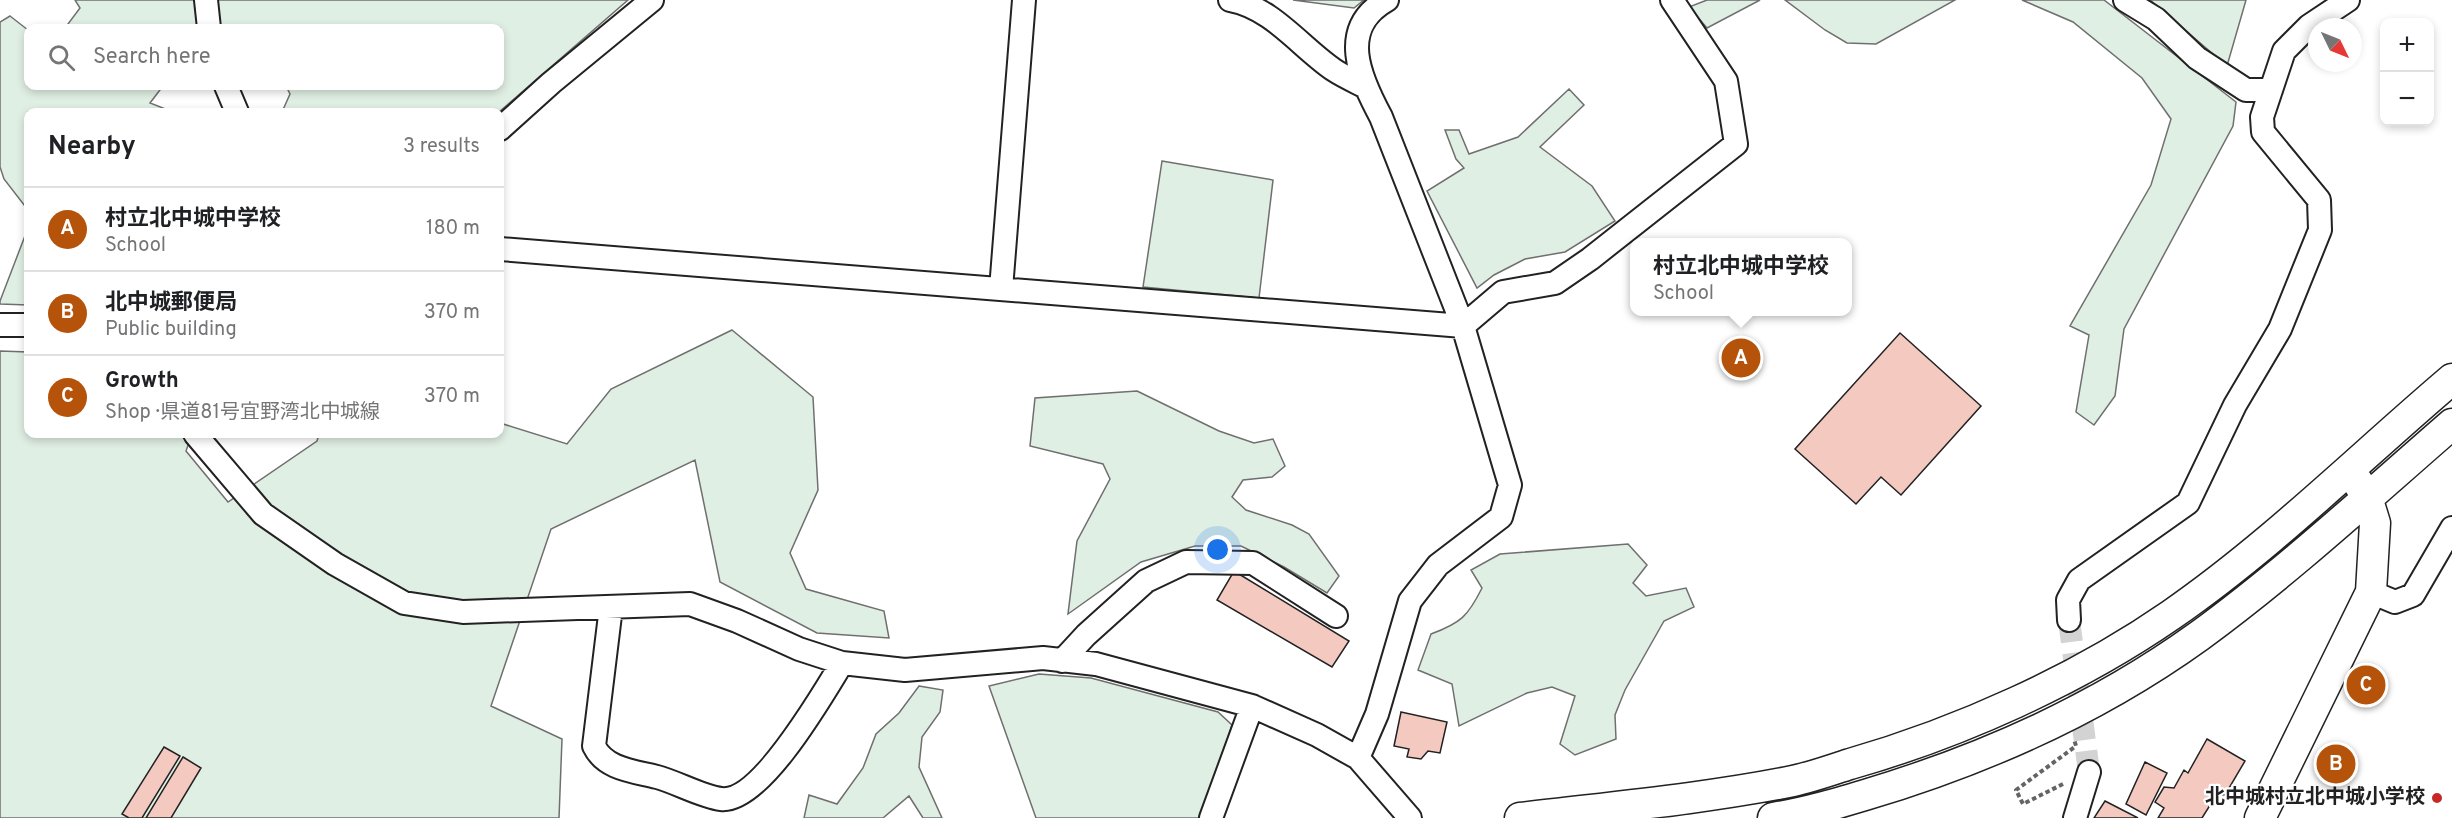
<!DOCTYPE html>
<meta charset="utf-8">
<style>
:root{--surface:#fff;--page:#f6f6f6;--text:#202124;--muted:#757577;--line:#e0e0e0;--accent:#b45309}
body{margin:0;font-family:Overpass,"Noto Sans JP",sans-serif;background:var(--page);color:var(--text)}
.controls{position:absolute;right:18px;top:18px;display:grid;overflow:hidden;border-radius:12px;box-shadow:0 3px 9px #0003}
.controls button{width:54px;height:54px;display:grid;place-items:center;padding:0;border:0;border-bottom:2px solid var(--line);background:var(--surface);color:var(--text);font:30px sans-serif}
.compass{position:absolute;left:2308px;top:18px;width:54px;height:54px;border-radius:50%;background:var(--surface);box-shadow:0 3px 9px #0003;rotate:133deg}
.you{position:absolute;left:1218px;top:550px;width:21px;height:21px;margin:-15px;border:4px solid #fff;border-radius:50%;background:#1a73e8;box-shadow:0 0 0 9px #1a73e833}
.badge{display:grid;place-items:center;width:39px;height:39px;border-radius:50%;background:var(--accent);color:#fff;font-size:20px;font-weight:700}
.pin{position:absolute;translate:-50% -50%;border:3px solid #fff;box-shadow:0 2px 6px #0006}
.popup{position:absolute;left:1630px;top:238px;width:222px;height:78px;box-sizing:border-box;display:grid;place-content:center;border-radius:12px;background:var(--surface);filter:drop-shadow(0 2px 4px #0005);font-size:20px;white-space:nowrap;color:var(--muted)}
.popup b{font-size:22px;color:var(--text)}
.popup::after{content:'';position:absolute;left:50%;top:100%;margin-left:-12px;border:12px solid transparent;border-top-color:var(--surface)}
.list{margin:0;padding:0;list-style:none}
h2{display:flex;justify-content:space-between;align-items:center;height:78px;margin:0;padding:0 24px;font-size:26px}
h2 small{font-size:20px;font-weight:400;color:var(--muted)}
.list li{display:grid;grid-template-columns:39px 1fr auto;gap:18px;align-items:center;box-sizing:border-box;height:84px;padding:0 24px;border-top:2px solid var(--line)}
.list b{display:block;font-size:22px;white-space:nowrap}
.list p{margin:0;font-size:20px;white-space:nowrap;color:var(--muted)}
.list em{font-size:20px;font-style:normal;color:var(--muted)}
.icon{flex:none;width:33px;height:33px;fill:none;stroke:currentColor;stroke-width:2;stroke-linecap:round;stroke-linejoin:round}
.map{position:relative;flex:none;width:2452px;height:818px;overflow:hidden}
.search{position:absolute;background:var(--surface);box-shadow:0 3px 9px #0003;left:24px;top:24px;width:480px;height:66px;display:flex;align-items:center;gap:15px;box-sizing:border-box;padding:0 21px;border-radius:12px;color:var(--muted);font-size:22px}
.panel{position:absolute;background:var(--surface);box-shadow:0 3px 9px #0003;left:24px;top:108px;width:480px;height:330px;border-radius:12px}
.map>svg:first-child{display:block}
.green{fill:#e0efe3;stroke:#6f6f6f;stroke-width:1.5}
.building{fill:#f3c9c0;stroke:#222;stroke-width:1.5}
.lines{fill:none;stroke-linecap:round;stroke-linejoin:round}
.minor-tunnel{stroke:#d3d3d3;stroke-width:22;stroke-dasharray:22 11;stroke-linecap:butt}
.minor-casing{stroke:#222;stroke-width:26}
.major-casing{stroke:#222;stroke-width:33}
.path{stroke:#646464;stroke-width:4;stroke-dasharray:4.5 3;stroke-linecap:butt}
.minor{stroke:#fff;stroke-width:22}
.major{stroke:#fff;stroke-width:30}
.poi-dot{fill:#c62828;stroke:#fff;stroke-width:2}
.labels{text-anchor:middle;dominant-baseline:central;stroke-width:4.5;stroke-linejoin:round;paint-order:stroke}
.poi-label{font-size:20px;font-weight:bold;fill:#222;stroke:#fff;text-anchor:end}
</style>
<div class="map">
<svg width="2452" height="818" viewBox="0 0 2452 818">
<rect width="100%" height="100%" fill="#fff"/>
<path class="green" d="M75 0H628L499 112H282L290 94 286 86H500V28H65L80 8Z
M1293 0H1364L1354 8Z
M1707 0H1760L1707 28 1689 7Z
M1785 0H1955L1876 44 1847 43 1825 30Z
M2022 0H2104L2236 102 2233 126 2124 329 2115 396 2094 425 2076 412 2089 335 2070 326 2151 185 2171 119 2142 78 2073 22Z
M2150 0H2246L2227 66Z
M10 16 28 30V86H163L150 103 173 112H28V210L4 179 0 167V22Z
M1569 89 1584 105 1540 147 1592 186 1615 221 1565 252 1525 259 1494 275 1477 288 1427 191 1464 168 1456 159 1445 130H1459L1469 154 1518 137Z
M1162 161 1273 180 1259 298 1143 287Z
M28 228V305L0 304V301Z
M732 330 813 397 818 490 790 553 806 589 884 611 889 638 817 633 720 582 695 460 551 529 491 706 562 739 559 818H0V351L28 352V434H192L186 451 228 502 317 441 319 434H500V423L567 444 611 389Z
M1137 391 1219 431 1254 443 1273 439 1285 466 1272 477 1243 480 1232 497 1246 510 1292 525 1309 534 1339 576 1327 593 1284 567 1241 546H1195L1141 562 1068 614 1077 541 1110 479 1103 464 1030 446 1035 398Z
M1628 544 1647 565 1633 583 1646 596 1686 588 1694 607 1664 621 1625 690 1615 715 1616 739 1575 755 1560 744 1575 696 1552 687 1527 693 1459 726 1452 684 1418 670 1431 634C1461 623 1468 616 1482 588L1471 570 1500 554Z
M1039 674 1091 678 1218 712 1232 725 1202 818H1036L989 686Z
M919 686 943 690 940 712 922 737 919 767 942 818H923L909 796 883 818H804L809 795 837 804 863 768 876 734 899 713Z"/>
<path class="building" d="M1900 333 1981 406 1901 495 1881 477 1856 504 1795 449Z
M1234 571 1349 641 1332 667 1217 600Z
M1401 712 1447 722 1440 753 1428 751 1421 759 1407 757 1409 749 1394 746Z
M2207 739 2245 761 2225 795 2217 794 2202 818H2158L2164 808 2155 802 2164 787 2174 788 2184 770 2188 773Z
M164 747 180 756 142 818H129L122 814Z
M183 757 201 768 171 818H146Z
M2145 762 2167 773 2146 815 2126 804Z
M2105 801 2138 818H2094Z"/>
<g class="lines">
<path class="minor-tunnel" d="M2069 620 2089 772"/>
<g class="minor-casing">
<path id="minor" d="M206 0 209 28
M1230 0C1273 8 1300 47 1334 70 1343 76 1354 81 1364 86
M2125 0 2156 19 2197 58 2246 90H2271
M226 86 237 112
M500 129 551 83 652 0
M500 249 1463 326 1503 292 1555 283 1590 259 1736 144 1726 81 1672 0
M1001 289 1024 0
M0 325H28
M195 434 263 514 335 564 404 603 463 612 690 604 737 621 799 649 842 663 905 670 1043 658 1096 664 1252 706 1317 735 1358 758 1410 818
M2371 592 2395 602 2413 595 2452 528
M611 607 594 746C605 769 633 771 657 777 676 782 703 797 721 799 760 804 823 694 842 663
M2069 620 2068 600 2079 580 2188 503 2235 405 2280 329 2320 230 2319 200 2263 132 2262 117 2284 51 2309 26 2348 0
M1062 661 1086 635 1146 581 1186 562 1253 563 1336 616
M1358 758 1377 714 1410 601 1438 565 1501 517 1510 485 1463 326 1381 117C1360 78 1337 28 1387 0
M1211 818 1252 706
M2075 818 2089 772"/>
</g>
<g class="major-casing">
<path id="major" d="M1520 818C1611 807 1703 799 1793 781 1812 777 1831 770 1850 764 1959 733 2077 680 2171 615 2272 545 2359 458 2452 379
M1773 818C1805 813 1835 804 1865 795 1983 760 2099 708 2199 636 2288 571 2369 496 2452 424
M2260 818 2371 592 2375 523 2367 497 2357 481"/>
</g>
<path class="path" d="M2063 784 2023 804 2016 790 2076 746 2074 739"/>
<use href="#minor" class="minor"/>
<use href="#major" class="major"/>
</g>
<circle class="poi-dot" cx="2437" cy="798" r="6"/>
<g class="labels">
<g class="poi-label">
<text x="2425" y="798">北中城村立北中城小学校</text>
</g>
</g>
</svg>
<div class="controls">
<button>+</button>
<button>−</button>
</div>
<svg class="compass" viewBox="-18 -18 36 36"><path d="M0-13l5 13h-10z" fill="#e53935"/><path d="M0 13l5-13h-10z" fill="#757577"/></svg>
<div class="you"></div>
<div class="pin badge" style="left:1741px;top:358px">A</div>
<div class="popup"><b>村立北中城中学校</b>School</div>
<div class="pin badge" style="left:2336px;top:764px">B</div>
<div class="pin badge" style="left:2366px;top:685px">C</div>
<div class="search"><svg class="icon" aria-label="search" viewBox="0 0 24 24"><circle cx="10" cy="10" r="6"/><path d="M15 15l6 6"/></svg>Search here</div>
<section class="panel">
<h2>Nearby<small>3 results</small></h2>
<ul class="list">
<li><span class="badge">A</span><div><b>村立北中城中学校</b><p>School</p></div><em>180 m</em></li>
<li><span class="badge">B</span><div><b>北中城郵便局</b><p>Public building</p></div><em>370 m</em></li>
<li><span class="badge">C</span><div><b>Growth</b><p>Shop · 県道81号宜野湾北中城線</p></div><em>370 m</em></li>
</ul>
</section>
</div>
